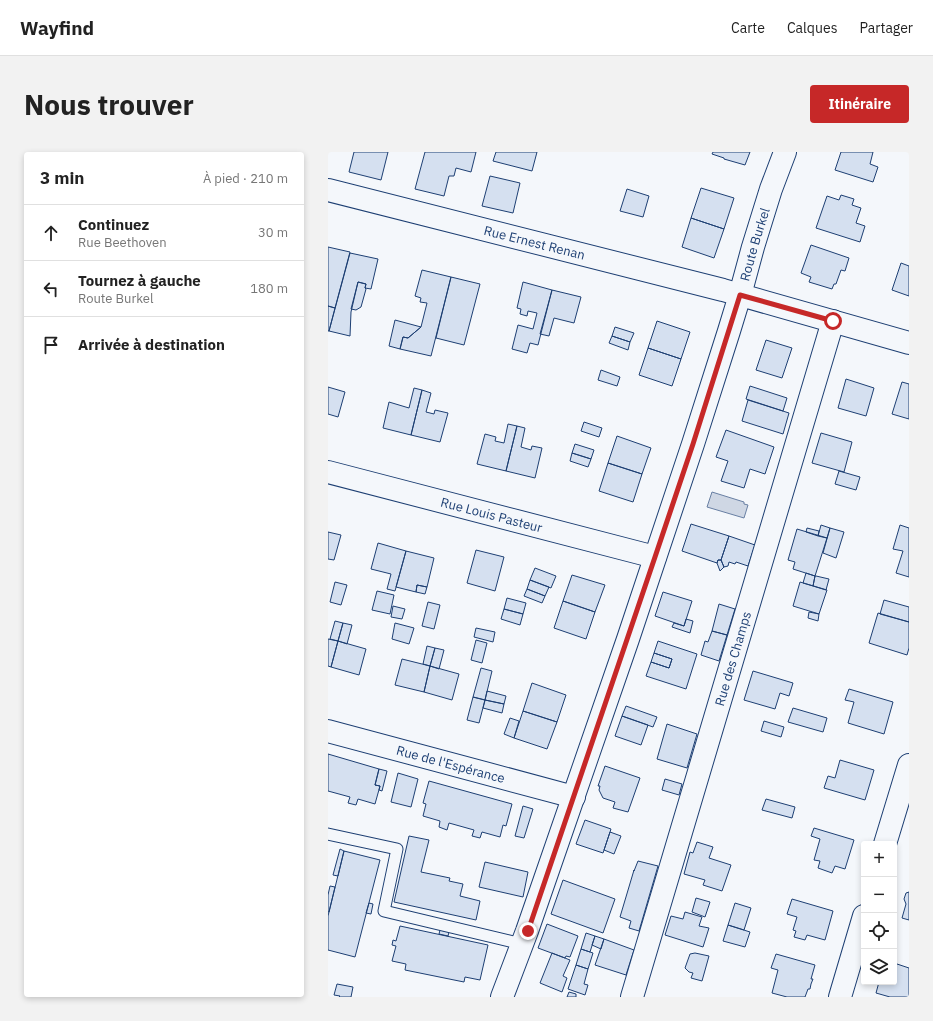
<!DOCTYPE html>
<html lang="fr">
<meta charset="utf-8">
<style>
:root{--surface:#fff;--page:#f2f2f2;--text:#222;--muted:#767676;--line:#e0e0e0;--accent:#c62828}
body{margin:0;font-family:"IBM Plex Sans",sans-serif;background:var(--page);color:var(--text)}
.controls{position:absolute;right:12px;bottom:12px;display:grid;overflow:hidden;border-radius:4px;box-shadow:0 2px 6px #0003}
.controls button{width:36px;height:36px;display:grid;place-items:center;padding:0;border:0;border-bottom:1px solid var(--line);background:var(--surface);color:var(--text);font:20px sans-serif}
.stop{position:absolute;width:12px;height:12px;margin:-9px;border:3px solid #c62828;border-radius:50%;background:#fff}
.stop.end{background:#c62828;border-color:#fff;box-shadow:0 1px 4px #0008}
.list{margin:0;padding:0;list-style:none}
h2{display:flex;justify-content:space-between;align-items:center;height:52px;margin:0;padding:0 16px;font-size:17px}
h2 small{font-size:13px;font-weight:400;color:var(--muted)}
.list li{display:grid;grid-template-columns:26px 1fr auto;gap:12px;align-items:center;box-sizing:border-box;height:56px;padding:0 16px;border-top:1px solid var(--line)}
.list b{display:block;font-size:15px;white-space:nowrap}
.list p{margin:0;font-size:13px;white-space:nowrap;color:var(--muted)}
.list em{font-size:13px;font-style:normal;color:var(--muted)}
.icon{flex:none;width:22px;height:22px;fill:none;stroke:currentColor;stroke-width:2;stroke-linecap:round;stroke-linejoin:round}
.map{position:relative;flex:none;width:581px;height:845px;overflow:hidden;border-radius:4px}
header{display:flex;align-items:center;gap:24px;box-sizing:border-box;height:56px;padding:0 20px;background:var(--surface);border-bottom:1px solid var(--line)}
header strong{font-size:19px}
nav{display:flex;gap:22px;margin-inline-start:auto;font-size:14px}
.intro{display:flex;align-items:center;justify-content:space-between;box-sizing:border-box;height:96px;padding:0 24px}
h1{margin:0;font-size:28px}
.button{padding:10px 18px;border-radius:4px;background:var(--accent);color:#fff;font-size:14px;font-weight:700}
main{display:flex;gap:24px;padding:0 24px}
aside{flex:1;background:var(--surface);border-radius:4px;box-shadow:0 2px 6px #0003}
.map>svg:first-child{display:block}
.water{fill:#cfd7e4;stroke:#687fa3}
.building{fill:#d5e0f0;stroke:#1d3f73}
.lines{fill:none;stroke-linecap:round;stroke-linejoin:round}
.lane-casing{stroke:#1d3f73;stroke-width:13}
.street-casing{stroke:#1d3f73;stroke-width:24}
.lane{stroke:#f4f7fb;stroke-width:11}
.street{stroke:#f4f7fb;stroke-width:22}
.route{stroke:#c62828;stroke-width:5}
.labels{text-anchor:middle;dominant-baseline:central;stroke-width:3;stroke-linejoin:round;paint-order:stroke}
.street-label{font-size:13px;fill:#1d3f73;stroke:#f4f7fb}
</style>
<header>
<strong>Wayfind</strong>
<nav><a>Carte</a><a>Calques</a><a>Partager</a></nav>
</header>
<div class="intro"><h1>Nous trouver</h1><a class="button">Itinéraire</a></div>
<main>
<aside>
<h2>3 min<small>À pied · 210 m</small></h2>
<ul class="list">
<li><svg class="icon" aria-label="ahead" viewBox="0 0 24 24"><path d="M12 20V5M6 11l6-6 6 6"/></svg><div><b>Continuez</b><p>Rue Beethoven</p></div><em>30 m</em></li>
<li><svg class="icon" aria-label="left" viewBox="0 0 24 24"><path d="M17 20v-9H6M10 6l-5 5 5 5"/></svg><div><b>Tournez à gauche</b><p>Route Burkel</p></div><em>180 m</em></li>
<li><svg class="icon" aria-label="arrive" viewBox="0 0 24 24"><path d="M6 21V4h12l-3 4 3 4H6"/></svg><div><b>Arrivée à destination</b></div></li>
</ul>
</aside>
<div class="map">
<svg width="581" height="845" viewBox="0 0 581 845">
<rect width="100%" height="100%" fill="#f4f7fb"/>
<path class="water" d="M384 340 416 350V352L420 353 416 366 379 355Z"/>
<path class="building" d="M26 0H60L53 28 21 20Z
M97 0H148L143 20 128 16 126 24H121L116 44 87 37Z
M168 0H209L204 19 165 9Z
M385 0H422L417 13 396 7V6L384 2Z
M513 0H545L542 12 550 15 545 30 507 18Z
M162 24 192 31 185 61 154 54Z
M373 36 406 46 396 77 363 66Z
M299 37 321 44 315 65 292 59Z
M513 43 526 47 524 53 533 56 528 71 537 74 532 90 488 76 499 44 511 48Z
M363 66 396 77 386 106 354 95Z
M483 93 521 106 517 119 513 118 508 132H506L504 137 481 130 483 125 473 121Z
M0 95 22 100 7 156 0 154Z
M22 101 50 107 43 137 37 136 38 132 30 130 23 160 22 184 1 179Z
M573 111 581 114V144L564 138Z
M94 118 123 125 103 204 72 197 75 185 80 186 93 175 99 151 92 150 93 146 87 144Z
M123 125 152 132 136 193 108 186Z
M30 130 38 132 37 136 38 137 33 155 28 158 23 157Z
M195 130 224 138 210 193 202 191 199 201 184 197 190 173 205 177 209 161 200 159 199 164 192 162 193 157 189 156Z
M224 138 253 145 246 171 226 166 221 184 212 182Z
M0 154 7 156 1 179H0Z
M67 168 93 175 80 186 75 185 72 197 61 194Z
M329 169 362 180 353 207 320 196Z
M287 175 306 181 302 190 284 184Z
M284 184 302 190 300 198 281 191Z
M438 188 464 196 454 226 428 218Z
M320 196 353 207 344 234 311 223Z
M273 218 292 225 289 234 270 228Z
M518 227 546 236 538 264 510 256Z
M574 230 581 232V267L564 262Z
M422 234 459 246 455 259 418 247Z
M0 235 17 240 10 265 0 262Z
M86 236 94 238 83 283 55 276 61 250 81 256Z
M94 238 103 241 98 260 106 262 107 258 120 261 112 290 83 283Z
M420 248 461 261 455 282 414 269Z
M256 270 274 276 271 285 253 279Z
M180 272 189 274 178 319 149 312 157 282 168 285 167 289 176 291Z
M189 274 197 276 193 295 203 298 204 294 214 296 207 326 178 319Z
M398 278 446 295 437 322 422 317 416 336 393 329 400 309 388 305Z
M493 281 524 290 516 320 484 311Z
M289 284 323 296 314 322 280 311Z
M247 292 266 298 263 307 244 301Z
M244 301 263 307 260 315 242 309Z
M280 311 314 322 305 350 271 339Z
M511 319 532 325 528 338 507 332Z
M363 372 401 384 393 408H390L389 411 354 399Z
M493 373 502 376 499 386 490 384Z
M572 373 581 376V425L568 421 575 399 565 397Z
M479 376 491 379 490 384 478 380Z
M502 376 516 380 508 406 495 401Z
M469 377 499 386 487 424 465 417 467 410 460 408Z
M0 380 13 383 6 408 0 407Z
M401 384 427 393 420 414 408 410 407 412 401 410 400 414 396 415 393 408Z
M50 391 78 399 67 439 59 437 63 422 43 417Z
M148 398 176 405 167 439 139 431Z
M78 399 106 406 99 435 89 433 88 440 68 435Z
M390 408H393L396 415 392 419 389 411Z
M207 416 228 424 223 436 202 428Z
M478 421 487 424 485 434 475 431Z
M244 423 277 433 267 460 235 449Z
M487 424H488L501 427 498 438 485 434Z
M202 428 221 435 217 444 199 437Z
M7 430 19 433 13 453 2 450Z
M472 430 499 438 491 462 465 454Z
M89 433 99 435 97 442 88 440Z
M199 437 217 444 214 451 196 444Z
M49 439 66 443 62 462 44 458Z
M335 440 364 449 356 474 327 464Z
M179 446 198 451 195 462 176 457Z
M556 448 581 455V470L552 462Z
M235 449 267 460 258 487 226 476Z
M100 450 112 453 106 477 94 474Z
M391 452 407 457 399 483 384 479Z
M65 454 77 457 74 467 63 465Z
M176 457 195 462 192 473 173 467Z
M481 460 491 462 490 469 480 466Z
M550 461 581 470V496L579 503 541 491Z
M358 467 365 469 362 481 344 475 346 471 356 474Z
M7 469 15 471 10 489 2 487Z
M15 471 24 473 19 492 10 489Z
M67 471 86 476 81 492 64 487Z
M148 476 167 480 165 490 146 485Z
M384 479 399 483 391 509 373 503 377 489 380 490Z
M0 487 10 489 3 515 0 514Z
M148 488 159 491 154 511 143 508Z
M10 489 38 497 31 523 3 515Z
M330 489 369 502 358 537 318 524 323 510 341 516 344 507 326 501Z
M99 494 107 496 102 514 95 512Z
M107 496 116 498 111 517 102 514Z
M326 501 344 507 341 516 323 510Z
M74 507 102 514 96 540 67 533Z
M102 514 131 522 124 548 96 540Z
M153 516 164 519 157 548 145 545Z
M425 519 465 531 461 544 452 541 447 557 416 548Z
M204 531 238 543 229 570 195 559Z
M521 537 565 550 556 582 520 571 526 550 517 548Z
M159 539 178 544 176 552 157 548Z
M145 545 157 548 151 571 139 568Z
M157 548 176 552 174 561 155 556Z
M298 554 329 565 325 575 294 564Z
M465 556 499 566 495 580 460 570Z
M195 559 229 570 219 597 186 586Z
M294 564 320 573 313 593 287 584Z
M182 566 191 569 186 586 176 582Z
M436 569 456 575 453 585 433 579Z
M339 572 369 582 359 616 329 607Z
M0 602 51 617 47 633 52 634 47 652 30 647 28 653 20 651 22 645 0 639Z
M512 608 546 618 537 648 496 636 500 624 507 626Z
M277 614 312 626 300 660 285 656 287 650 275 646 271 638 272 634H270Z
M51 617 59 619 54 639 51 638 52 634 47 633Z
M70 621 90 627 83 655 63 650Z
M337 627 354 632 351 643 334 638Z
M101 629 184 652 178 674 175 673 172 685 154 680 152 686 144 684 146 678 121 671 119 678 111 675 112 669 95 664 98 652 95 651Z
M438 647 467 655 464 666 434 658Z
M195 654 205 657 196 686 187 684Z
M257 668 283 677 275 701 248 692Z
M486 676 526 688 517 717 507 714 504 721 490 716 492 709 486 708 492 687 483 684Z
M282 680 293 684 286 702 276 698Z
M81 684 101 688 93 720 122 726 121 729 135 732 132 744 152 749 148 768 66 750Z
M369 690 385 695 381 706 403 713 394 739 375 733 377 728 356 722 362 700 365 701Z
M12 697 16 699 10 724 5 723Z
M16 699 52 708 27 805 0 798V764Z
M310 709 330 714 311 779 301 776 303 769 292 765 306 718V719Z
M157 710 200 720 195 745 151 735Z
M235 728 287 747 275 781 223 762Z
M2 734 7 735 1 760H0V743Z
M581 740V768L574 766 578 752 576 747 578 741Z
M368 746 382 750 377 765 364 760Z
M464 747 505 759 497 788 479 783 477 788 466 785 468 779 465 778 469 765 459 762Z
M41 751 45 752 43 762 38 761Z
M407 751 423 756 416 778 400 773Z
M357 760 374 765 371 774 381 776 375 795 337 783 343 764 355 767Z
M219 772 250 784 242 805 238 804 237 806 210 796Z
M400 773 422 780 417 795 395 789Z
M72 774 160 793 152 828 137 825 136 830 77 818 78 812 64 809 68 794 64 793 65 788 68 789Z
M112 778 121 780 120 784 111 782Z
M258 781 267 784 262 800 253 797Z
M267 784 276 787 273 797 264 793Z
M276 787 306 798 298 823 267 813Z
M253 797 265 801 260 817 248 813Z
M224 801 242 808 235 824 239 826 234 840 212 831Z
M367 801 381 804 374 829 363 826 365 821 361 820 357 816 362 802Z
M448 802 487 813 483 827H485L483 832 482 837H480L477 845H459L444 841 450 818 443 816Z
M566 811 581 816V845H562L548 841 551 830H566Z
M248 813 260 817 256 832 260 833 257 843 240 837Z
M9 832 25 835 23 845H11L12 844 6 843Z
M241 840 248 842V845H239Z"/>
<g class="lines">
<g class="lane-casing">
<path id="lane" d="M0 682 69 697 56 759 194 792"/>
</g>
<g class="street-casing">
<g id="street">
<path id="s1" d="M0 38 395 138 581 191"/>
<path id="s2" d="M0 320 327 405"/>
<path id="s3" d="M0 579 246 645"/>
<path d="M557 692 581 613"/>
<path id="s4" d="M174 845 199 779 300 487 365 292 401 179 412 143 425 95 443 37 457 0"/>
<path id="s5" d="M304 845 505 169"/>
<path d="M512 845 536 764"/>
</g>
</g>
<use href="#lane" class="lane"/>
<use href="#street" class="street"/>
</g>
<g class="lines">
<path class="route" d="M200 779 327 405 365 292 412 143 505 169"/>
</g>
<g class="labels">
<g class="street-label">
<text stroke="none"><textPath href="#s1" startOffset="213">Rue Ernest Renan</textPath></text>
<text stroke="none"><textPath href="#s4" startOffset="794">Route Burkel</textPath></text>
<text stroke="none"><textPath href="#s2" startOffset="169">Rue Louis Pasteur</textPath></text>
<text stroke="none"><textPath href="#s5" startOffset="353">Rue des Champs</textPath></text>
<text stroke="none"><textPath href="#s3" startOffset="127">Rue de l'Espérance</textPath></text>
</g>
</g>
</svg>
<div class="controls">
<button>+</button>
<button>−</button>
<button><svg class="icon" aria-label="locate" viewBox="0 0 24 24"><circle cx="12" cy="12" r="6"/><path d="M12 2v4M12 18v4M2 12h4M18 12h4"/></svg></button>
<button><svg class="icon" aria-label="layers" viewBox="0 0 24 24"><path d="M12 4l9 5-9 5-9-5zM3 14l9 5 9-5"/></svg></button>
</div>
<div class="stop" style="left:505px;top:169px"></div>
<div class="stop end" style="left:200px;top:779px"></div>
</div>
</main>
